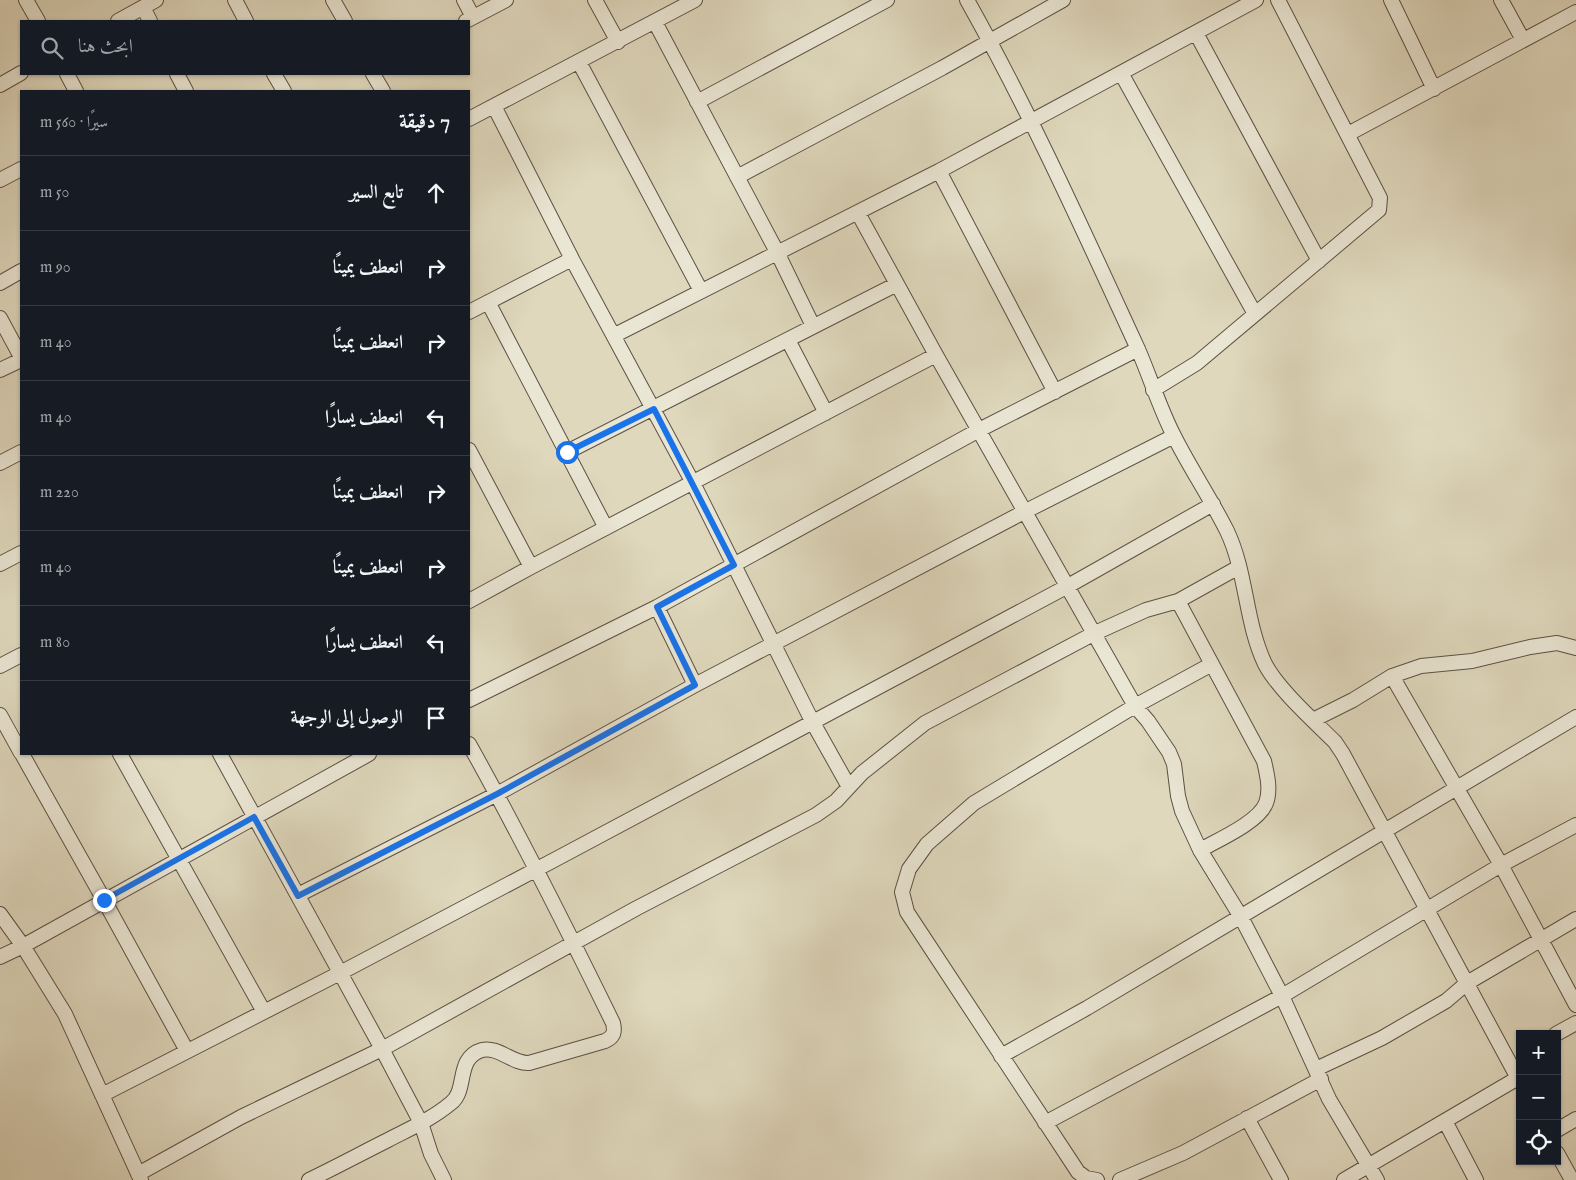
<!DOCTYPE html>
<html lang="ar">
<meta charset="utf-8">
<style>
:root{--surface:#171b24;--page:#20242c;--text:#f1f3f6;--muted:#9ea1a6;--line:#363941}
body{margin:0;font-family:"IM FELL English",Amiri,serif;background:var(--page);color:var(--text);direction:rtl}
.controls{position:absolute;right:15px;bottom:15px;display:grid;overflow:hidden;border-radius:0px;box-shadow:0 1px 4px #0004}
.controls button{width:45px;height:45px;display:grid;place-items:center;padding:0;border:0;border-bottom:1px solid var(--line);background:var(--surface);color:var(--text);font:25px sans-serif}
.stop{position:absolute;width:15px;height:15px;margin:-11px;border:4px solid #1a73e8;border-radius:50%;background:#fff}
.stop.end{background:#1a73e8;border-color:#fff;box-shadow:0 1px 5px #0008}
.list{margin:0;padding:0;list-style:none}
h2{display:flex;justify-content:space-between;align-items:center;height:65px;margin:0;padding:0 20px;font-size:21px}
h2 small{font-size:16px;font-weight:400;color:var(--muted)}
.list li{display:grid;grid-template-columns:32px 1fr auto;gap:15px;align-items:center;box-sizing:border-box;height:75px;padding:0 20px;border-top:1px solid var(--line)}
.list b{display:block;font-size:19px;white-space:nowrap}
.list em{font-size:16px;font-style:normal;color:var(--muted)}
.icon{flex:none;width:28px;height:28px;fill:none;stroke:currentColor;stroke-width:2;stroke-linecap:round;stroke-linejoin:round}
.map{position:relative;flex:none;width:1576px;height:1180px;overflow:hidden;direction:ltr}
.search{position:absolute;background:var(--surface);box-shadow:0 1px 4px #0004;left:20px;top:20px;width:450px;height:55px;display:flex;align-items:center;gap:12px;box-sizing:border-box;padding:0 18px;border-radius:0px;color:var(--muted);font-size:19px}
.panel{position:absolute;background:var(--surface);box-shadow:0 1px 4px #0004;left:20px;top:90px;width:450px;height:665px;border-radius:0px;direction:rtl}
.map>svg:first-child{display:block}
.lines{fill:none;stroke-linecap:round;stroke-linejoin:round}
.minor-casing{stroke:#5c5144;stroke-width:16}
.minor{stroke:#eae6d4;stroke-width:14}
.route{stroke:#1a73e8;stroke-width:6}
</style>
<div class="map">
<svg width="1576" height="1180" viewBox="0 0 1576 1180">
<rect width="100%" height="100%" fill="#dfd8bd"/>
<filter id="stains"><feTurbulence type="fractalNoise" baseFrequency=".004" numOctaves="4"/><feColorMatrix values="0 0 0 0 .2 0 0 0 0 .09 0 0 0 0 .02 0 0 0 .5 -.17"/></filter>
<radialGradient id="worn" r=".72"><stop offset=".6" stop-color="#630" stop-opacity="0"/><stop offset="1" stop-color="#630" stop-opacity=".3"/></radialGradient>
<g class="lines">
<g class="minor-casing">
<path id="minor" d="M26 0 38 21
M235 0 246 21
M333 0 345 21
M464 0 473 17
M595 0 618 42
M967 0C1030 112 1083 230 1137 347 1150 376 1159 407 1174 436 1190 468 1211 499 1227 531 1247 573 1245 622 1265 664 1278 689 1314 721 1335 742L1343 754 1520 1082
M1391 0 1434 89
M1501 0 1523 40
M143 7 150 21
M118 21 156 0
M466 21 506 0
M655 22 777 252 813 326
M1196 33 1319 261
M579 62 701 291
M1121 73 1255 314
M67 74 76 91
M177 74 186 91
M274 74 284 91
M373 74 383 91
M0 85 21 73
M697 102 887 0
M494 106 572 259 693 483 812 721 849 787
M469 119 695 0
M1348 134 1576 12
M939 171 1055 392
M737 177 942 68 1063 0
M0 180 21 169
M858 213 936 355 1135 706 1148 721 1169 752 1174 764 1178 796 1182 811 1200 850 1241 917 1282 996 1329 1099 1377 1180
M0 283 21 271
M488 302 606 528
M469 312 572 259
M0 318 21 357
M615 335 939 171 1256 0
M788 340 826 413
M0 370 21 360
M1153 390 1197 363 1379 210 1380 198 1278 0
M469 450 531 567
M567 452 897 284
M0 463 21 452
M0 564 21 553
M469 601 531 567 936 355
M1178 601 1264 761C1267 774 1271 790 1266 803 1259 822 1218 840 1200 850
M657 607 695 685
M0 666 21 655
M1392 676 1501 865 1576 1005
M469 700 657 607 979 430 1138 349
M0 715 21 753
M1313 720 1353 700 1392 676 1421 666 1472 661 1530 647 1557 643 1576 648
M22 754 104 900 187 1051
M120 754 264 1012
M220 754 382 1049 421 1123 431 1154 444 1180
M298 895 497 794 695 685 1024 512 1174 436
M0 914 23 946 65 1014 141 1180
M0 957 23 946 369 754
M1556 1034 1576 1023
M1001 1056 1087 1008 1576 717
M1316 1069 1382 1038 1446 1001 1467 983 1576 919
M102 1095 340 973 556 859 1068 586 1213 504
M1247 1118 1281 1180
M1445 1121 1476 1180
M1045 1123 1282 996 1501 865 1576 825
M1557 1130 1576 1119
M1557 1153 1572 1180
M138 1174 241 1117 382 1049 637 908 816 815 836 801 862 773 925 723 1095 633 1146 610 1178 601 1239 567
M309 1180C336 1167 362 1153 388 1140 409 1129 432 1119 451 1103 468 1090 455 1058 482 1050 498 1046 513 1064 529 1063L605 1041C614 1037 615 1032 613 1023 567 929 520 835 469 744
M1097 1180 1086 1178 1078 1172 907 912 902 892 909 869 927 844 974 803 1135 706 1212 664
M1120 1180 1183 1153 1321 1079
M1344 1180 1518 1078"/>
</g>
<use href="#minor" class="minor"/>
</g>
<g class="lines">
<path class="route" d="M104 900 254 817 298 896 497 794 695 685 657 607 734 565 654 409 567 452"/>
</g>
<rect width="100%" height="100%" filter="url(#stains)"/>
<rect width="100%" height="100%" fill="url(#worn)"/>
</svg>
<div class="controls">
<button>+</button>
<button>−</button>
<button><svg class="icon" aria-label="locate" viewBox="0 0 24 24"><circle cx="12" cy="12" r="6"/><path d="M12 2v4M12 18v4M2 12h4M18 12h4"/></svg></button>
</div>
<div class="stop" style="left:567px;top:452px"></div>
<div class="stop end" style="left:104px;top:900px"></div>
<div class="search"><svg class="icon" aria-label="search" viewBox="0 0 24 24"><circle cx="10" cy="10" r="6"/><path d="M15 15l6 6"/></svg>ابحث هنا</div>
<section class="panel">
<h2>7 دقيقة<small>سيرًا · 560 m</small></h2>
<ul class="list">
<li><svg class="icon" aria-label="ahead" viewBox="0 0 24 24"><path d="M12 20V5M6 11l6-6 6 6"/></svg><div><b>تابع السير</b></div><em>50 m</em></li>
<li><svg class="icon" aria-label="right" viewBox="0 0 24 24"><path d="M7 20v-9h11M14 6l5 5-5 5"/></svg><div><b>انعطف يمينًا</b></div><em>90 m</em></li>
<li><svg class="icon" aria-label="right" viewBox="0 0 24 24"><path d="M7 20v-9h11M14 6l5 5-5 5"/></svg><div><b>انعطف يمينًا</b></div><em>40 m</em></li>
<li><svg class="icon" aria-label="left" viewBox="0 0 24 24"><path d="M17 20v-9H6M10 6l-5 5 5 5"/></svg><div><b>انعطف يسارًا</b></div><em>40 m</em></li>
<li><svg class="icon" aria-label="right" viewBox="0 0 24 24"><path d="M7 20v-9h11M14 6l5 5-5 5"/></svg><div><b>انعطف يمينًا</b></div><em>220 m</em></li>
<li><svg class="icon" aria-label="right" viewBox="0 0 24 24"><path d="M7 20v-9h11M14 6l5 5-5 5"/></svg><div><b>انعطف يمينًا</b></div><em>40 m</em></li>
<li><svg class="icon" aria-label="left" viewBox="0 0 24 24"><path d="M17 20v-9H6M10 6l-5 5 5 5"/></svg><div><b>انعطف يسارًا</b></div><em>80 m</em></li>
<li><svg class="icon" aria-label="arrive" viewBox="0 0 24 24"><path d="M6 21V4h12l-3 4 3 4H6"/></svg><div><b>الوصول إلى الوجهة</b></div></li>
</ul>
</section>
</div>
